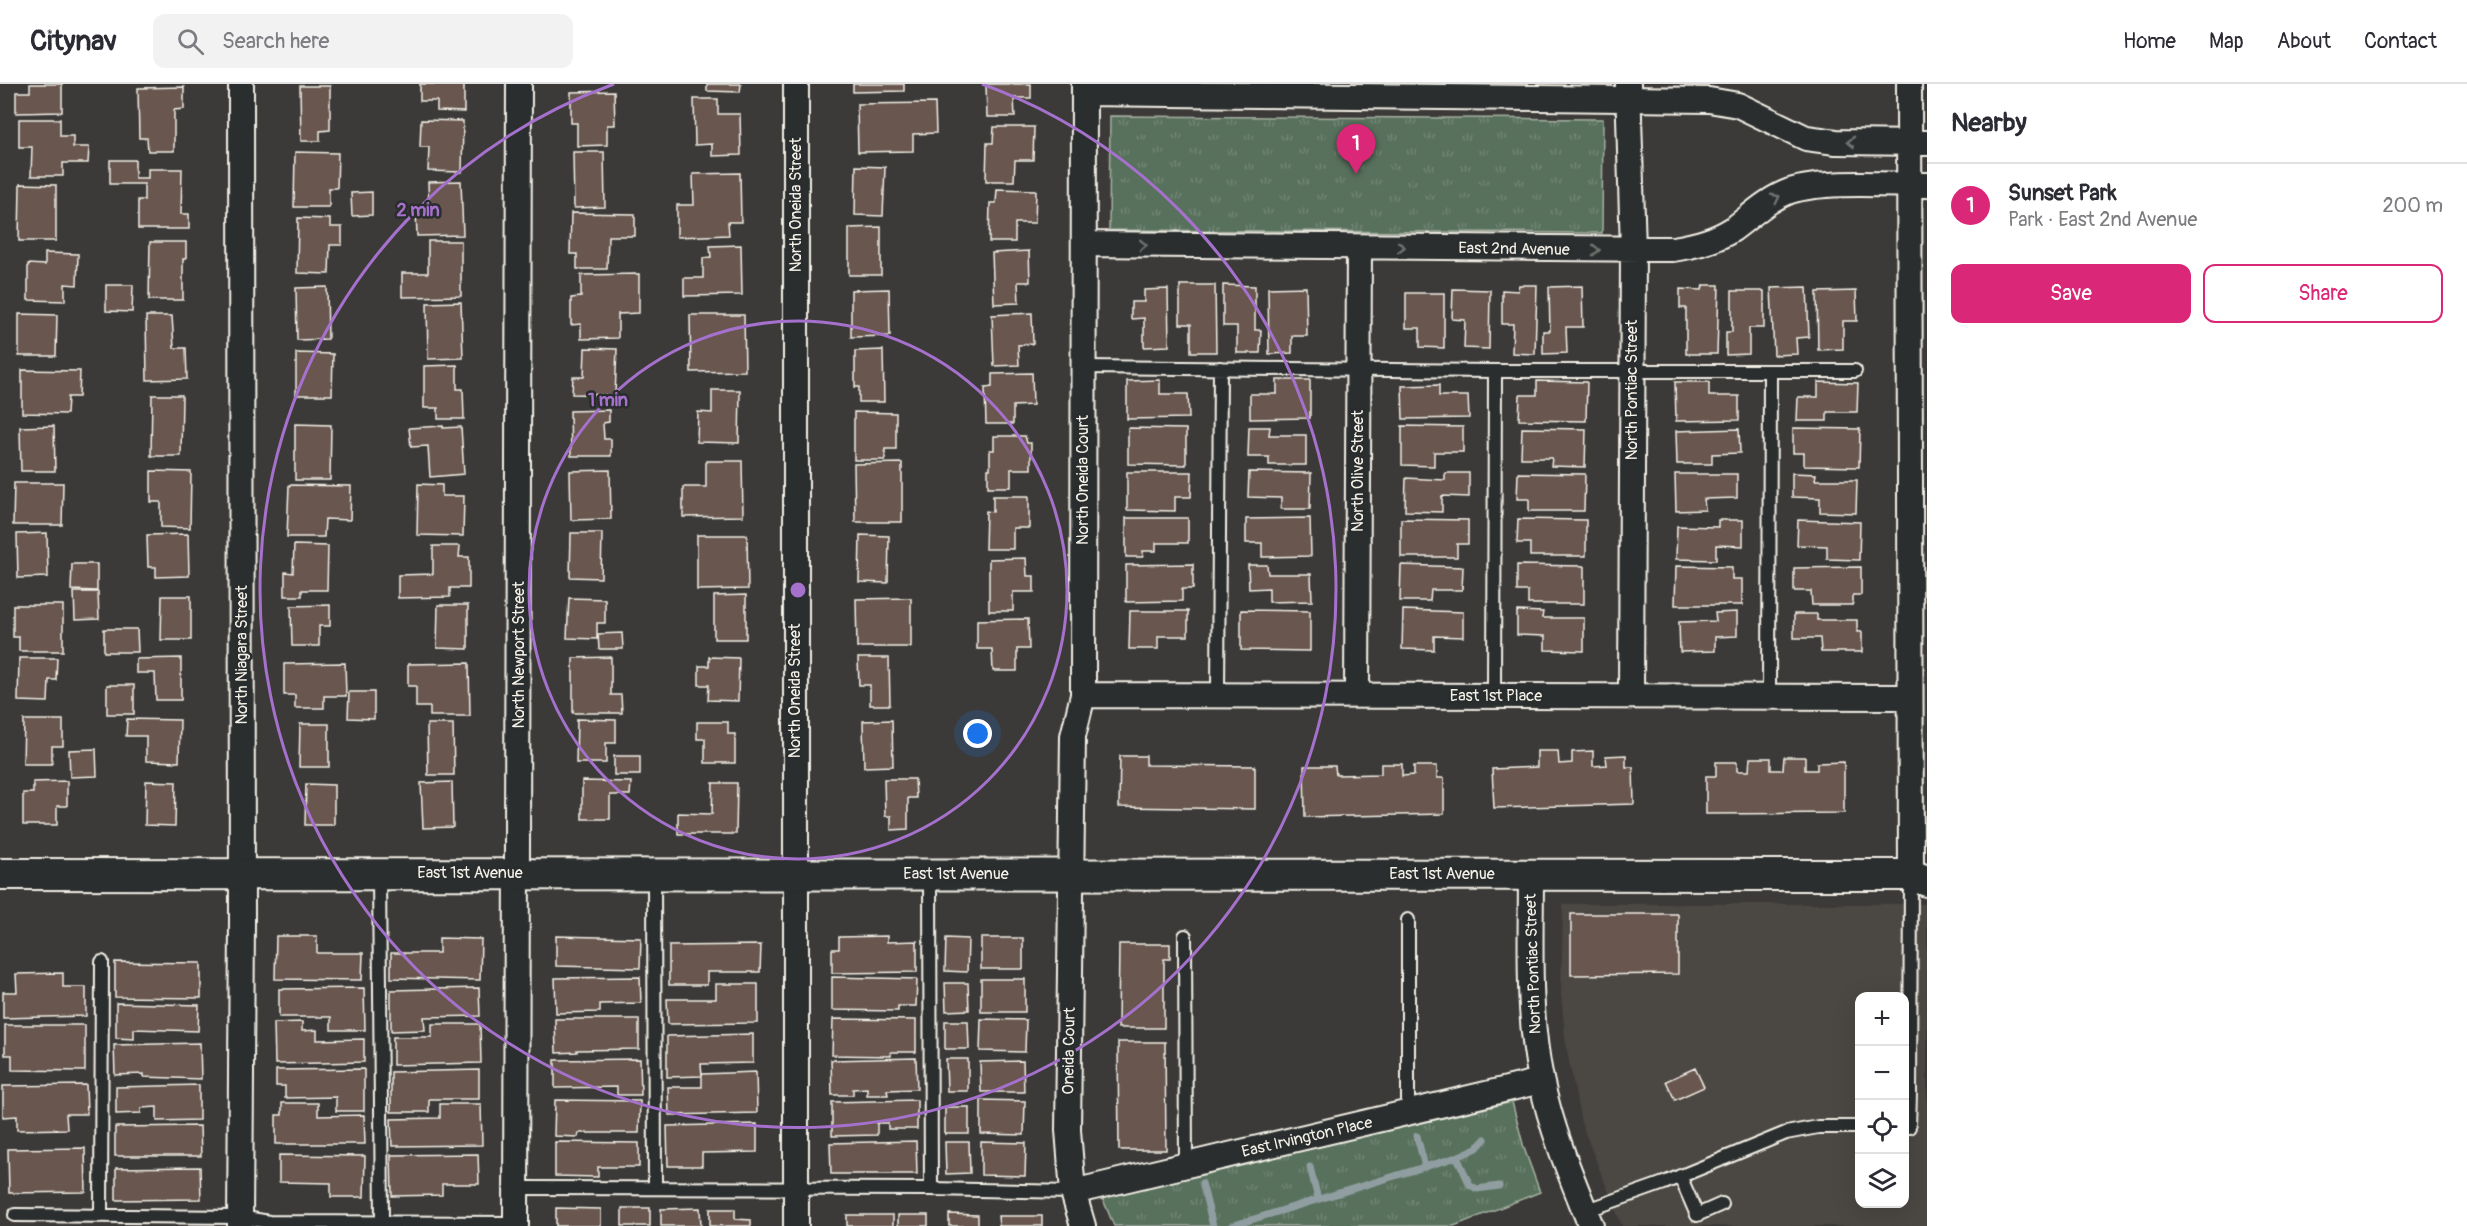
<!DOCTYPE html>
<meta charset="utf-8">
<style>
:root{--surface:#fff;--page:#f2f2f3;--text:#2b2b33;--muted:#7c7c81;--line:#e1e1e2;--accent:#db2777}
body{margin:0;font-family:Pangolin,sans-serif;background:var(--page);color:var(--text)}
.controls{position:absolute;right:18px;bottom:18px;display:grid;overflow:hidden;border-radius:12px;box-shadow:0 6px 24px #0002}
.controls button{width:54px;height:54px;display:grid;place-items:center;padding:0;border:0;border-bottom:2px solid var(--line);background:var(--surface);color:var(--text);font:30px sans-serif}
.you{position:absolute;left:978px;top:650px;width:21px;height:21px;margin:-15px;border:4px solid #fff;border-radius:50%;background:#1a73e8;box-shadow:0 0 0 9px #1a73e833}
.badge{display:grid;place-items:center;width:39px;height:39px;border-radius:50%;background:var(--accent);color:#fff;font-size:20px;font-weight:700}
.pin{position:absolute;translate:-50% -50px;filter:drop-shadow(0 2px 3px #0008)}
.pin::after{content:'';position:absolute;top:32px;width:21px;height:18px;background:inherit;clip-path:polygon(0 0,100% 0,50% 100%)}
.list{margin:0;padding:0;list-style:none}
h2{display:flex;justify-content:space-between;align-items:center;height:78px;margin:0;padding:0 24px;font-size:26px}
h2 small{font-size:20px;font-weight:400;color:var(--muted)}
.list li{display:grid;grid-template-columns:39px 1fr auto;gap:18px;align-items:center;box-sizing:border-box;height:84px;padding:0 24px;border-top:2px solid var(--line)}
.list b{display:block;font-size:22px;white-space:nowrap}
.list p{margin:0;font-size:20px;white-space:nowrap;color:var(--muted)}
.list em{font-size:20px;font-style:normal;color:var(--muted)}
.actions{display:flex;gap:12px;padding:18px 24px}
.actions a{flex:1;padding:14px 0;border:2px solid var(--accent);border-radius:12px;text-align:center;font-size:21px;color:var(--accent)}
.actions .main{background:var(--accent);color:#fff}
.icon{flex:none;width:33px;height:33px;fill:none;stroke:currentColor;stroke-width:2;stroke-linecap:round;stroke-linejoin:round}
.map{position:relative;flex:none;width:1927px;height:1142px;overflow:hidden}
header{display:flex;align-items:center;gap:36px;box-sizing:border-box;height:84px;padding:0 30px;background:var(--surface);border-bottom:2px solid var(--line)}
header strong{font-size:28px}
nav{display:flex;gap:33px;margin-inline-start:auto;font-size:21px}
.search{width:420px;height:54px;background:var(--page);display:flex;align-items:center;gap:15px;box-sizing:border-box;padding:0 21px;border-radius:12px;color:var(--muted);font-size:22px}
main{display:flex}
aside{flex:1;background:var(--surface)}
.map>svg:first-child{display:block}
.built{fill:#4c4642;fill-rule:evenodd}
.grass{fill:url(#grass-tufts);stroke:#a6b1a2;stroke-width:1.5}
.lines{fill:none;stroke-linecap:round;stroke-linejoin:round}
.stream{stroke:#909ea1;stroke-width:7}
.building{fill:#67574f;stroke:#f4f1e8;stroke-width:1.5}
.service-casing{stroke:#f4f1e8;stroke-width:16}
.minor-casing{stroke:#f4f1e8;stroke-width:28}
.tertiary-casing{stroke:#f4f1e8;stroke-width:34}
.service{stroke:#2a2d2e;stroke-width:12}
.minor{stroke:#2a2d2e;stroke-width:24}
.tertiary{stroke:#2a2d2e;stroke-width:30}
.oneway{stroke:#71726f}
.ring{fill:none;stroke:#a571cd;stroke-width:3}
.labels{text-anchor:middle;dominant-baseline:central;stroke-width:5;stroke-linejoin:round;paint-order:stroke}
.street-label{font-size:16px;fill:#f4f1e8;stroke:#2a2d2e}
.centre{fill:#a571cd;stroke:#2a2d2e;stroke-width:3}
.ring-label{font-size:18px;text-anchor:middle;font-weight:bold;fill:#a571cd;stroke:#2a2d2e;stroke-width:5;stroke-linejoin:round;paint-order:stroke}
</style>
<header>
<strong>Citynav</strong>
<div class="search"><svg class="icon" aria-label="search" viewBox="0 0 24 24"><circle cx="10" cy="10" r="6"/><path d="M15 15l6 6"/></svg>Search here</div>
<nav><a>Home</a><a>Map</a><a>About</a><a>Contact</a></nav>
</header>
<main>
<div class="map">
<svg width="1927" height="1142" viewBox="0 0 1927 1142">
<defs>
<pattern id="grass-tufts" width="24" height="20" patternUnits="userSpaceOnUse" patternTransform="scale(1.5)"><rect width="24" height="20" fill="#59715d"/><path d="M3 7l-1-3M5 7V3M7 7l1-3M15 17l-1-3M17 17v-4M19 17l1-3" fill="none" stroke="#718674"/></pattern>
</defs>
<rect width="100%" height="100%" fill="#3c3a38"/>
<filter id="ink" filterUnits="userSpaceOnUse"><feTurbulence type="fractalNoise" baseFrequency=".0167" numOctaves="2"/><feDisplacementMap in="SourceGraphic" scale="12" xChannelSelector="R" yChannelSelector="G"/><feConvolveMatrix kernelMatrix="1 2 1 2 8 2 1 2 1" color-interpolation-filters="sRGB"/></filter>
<g filter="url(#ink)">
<path class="built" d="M1563 820H1927V1142H1622L1581 1039 1566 961 1561 911ZM1860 912H1904V1120H1860Z"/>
<path class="grass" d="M1110 32 1603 35 1602 149 1109 146Z
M1512 1018 1524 1064 1540 1108 1454 1142H1114L1102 1113Z"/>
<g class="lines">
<path class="stream" d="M1417 1052 1425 1083
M1457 1073 1470 1101 1477 1105 1499 1102
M1310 1083 1318 1115
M1202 1099 1213 1142
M1231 1142 1457 1073 1477 1064 1485 1055"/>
</g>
<path class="building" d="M30 0H62V28L16 29V8H30Z
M420 0H464V28L437 27V17H420Z
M707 0H741L740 8 707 7Z
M853 0H904V7L853 8Z
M986 0H1031V14H1014L1015 33H987Z
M300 2H330V46L320 47V57H301Z
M184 3V25L174 26V67H148L147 54H139L138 4Z
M614 7 615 41H607V61L577 62V39H571V8Z
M694 15H718V30H740L741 71 712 72V60L695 61Z
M935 19 936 49 913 50V67L858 68 857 20Z
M19 35H60V52H73V63H89L88 79H63V92H31L32 63H19Z
M421 36 463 37 462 88 428 87 429 63H420Z
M994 43H1034L1033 76H1015L1014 97H986L987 59H993Z
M295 68 338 69 337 104H329V123H294Z
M573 68H604L605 123 574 124Z
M110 76H135V94H148V85H182L181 130H189V145H138V116H144V100H110Z
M856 82 885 83 883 132 855 131Z
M740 89 741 138H728L729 151 677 153V121H694L693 90Z
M461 97 463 151 417 152 416 125H429L428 98Z
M20 100 56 101V157H19Z
M997 105 1036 106 1035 139H1015V158H989L990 119H996Z
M372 108V131L352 132 351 109Z
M571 129 635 130V152H608L607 185H577V170H570Z
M298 134 330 135V143H342V161H330L329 190 297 189Z
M881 143V191H849V144Z
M428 157H461V212L402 213V189H428Z
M150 158H186V175H183V216H149Z
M741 161 742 211 684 212V194H703V174L711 173 710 162Z
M1029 167 1030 198H1018L1019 219 994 220 992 169Z
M45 169 78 170 77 201 65 200V217L28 216V180L45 181Z
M639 190V229L618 230V254L581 255V240L571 241V214L581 213V191Z
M106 201H133L132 228 106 227Z
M1180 201H1215L1216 268H1191V240H1180Z
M1223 201 1255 202V246H1261L1260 269H1237V242H1223Z
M1519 201H1537L1535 270 1512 269 1513 240H1502V206L1518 207Z
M1703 201H1719L1717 270H1686V224H1680V205L1702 206Z
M1582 202 1583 243H1566L1567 269 1543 270V247H1550L1549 203Z
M327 203 328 255 297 256 296 204Z
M1306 203 1307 252H1292V269L1269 270 1268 204Z
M1807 203 1809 253 1796 254 1797 270 1774 271 1771 204Z
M889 205 890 252 851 253V206Z
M1168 205 1169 262 1144 263V234L1131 235V218H1144V206Z
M1453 205 1490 206 1489 265 1464 264 1465 236 1452 235Z
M1732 207H1764V244H1749V270L1726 271V248H1732Z
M1856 207 1857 237H1843V265L1818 266 1817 208Z
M1406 209H1444V264L1420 263V244H1406Z
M461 218 463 274 428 275 427 219Z
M1032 229 1033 260 1018 261 1019 281 994 282 992 231Z
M19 230 57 231 56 272H19Z
M690 231H744L745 287 691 288Z
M146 232H172L174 264H186L187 295 147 296Z
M585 264 617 265 615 311 572 310 573 293H584Z
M883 266 884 318H859V303H855V267Z
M296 269 333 270 332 311H296Z
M457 281V305H463L464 335H438V324H424V282Z
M22 286 80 287 79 313H68L67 330 22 329Z
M1032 289 1033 321 1013 322V340H986L985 304 992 303V290Z
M1160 296V310H1188L1189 334 1127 335V297Z
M1277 296H1310V334L1250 335V310H1277Z
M1537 297 1587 298 1586 337 1519 336 1520 311H1537Z
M1675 298H1709V312H1739V336L1676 337Z
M1818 298 1858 299 1857 328H1827V337H1797L1798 313H1818Z
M1439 301V312H1468L1469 334 1403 335 1402 302Z
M712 306H740L739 359 697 358 698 328 712 329Z
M152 311H182L181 372H151Z
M609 326V338L603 339 604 355H611V372H571L570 327Z
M854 328 896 329V365H885V376H854Z
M295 340 331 341 330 396H295Z
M54 342 55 387H21L20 343Z
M443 342V344L461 343 464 390 430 393 428 362 411 363 409 344Z
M1402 342 1463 343V368H1434V382L1402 381Z
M1249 343H1270L1269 351H1306V381H1269V373H1248Z
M1128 344 1186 345V381L1128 380Z
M1522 344 1586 345 1585 383 1551 382 1552 374H1521Z
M1793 344 1860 345 1859 383 1804 382V369H1793Z
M1739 345 1740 369 1712 370V380H1677L1676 347Z
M994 352H1025L1027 359H1031V385H1011V403H988V385H990V366H994Z
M706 377H742L743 432 683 433V403H706Z
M902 379V438H855L854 380Z
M610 386 611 435 571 436 570 387Z
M151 387 191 388 190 444 161 443V418H151Z
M1127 388H1192L1191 413H1175V427L1127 426Z
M1249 388 1311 389 1310 425H1281V414L1248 413Z
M1445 389H1469V413L1442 412V428L1405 427 1406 394 1445 396Z
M1518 389 1585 390 1584 427H1529V415H1517Z
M1792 389 1816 390 1815 396H1857L1856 429 1820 428V414L1792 413Z
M1675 390H1737V414L1704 415 1705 426 1676 427Z
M14 399H63L62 441H13Z
M418 400 442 401V412H464L463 452 417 451Z
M289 401 351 402 350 436 325 435 324 453H287Z
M993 412H1029V444H1013V465H985L986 427 993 428Z
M1126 434H1188V459H1156V467H1143V473H1126Z
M1310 434 1311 472 1262 473V459H1246V435Z
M1401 435 1468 436V460H1457V473H1401Z
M1518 435 1586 436V472H1530V459H1517Z
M1718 436H1743V462L1716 461V476L1676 475 1677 442 1718 443Z
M1798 436 1860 438 1859 476 1827 475V462L1797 461Z
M47 449 48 493 18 494 17 450Z
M571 449H602L601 494 570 493Z
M188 450 189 492 156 493V483H148L147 451Z
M697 451H747L748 505 697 506Z
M860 451 889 452 888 499 859 498Z
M294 461 328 462 327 506H302V512H285V488L293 489Z
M433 462H460L459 473H469V504H450V513L398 514V491L433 490Z
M1026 474 1027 492H1034V508H1013V527H989V475Z
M72 480H97V507L71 506Z
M1193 480V505H1182V517L1126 518V481Z
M1248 481H1267L1268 490H1311L1312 517 1269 518V504L1249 505Z
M1401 481 1463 483 1462 506H1431L1430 517H1400Z
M1517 481 1584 482V520H1528V507H1517Z
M1676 482 1732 483V495H1742V521H1675Z
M1861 483V511H1853V521H1812L1811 507H1794V484Z
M74 508H98L99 535 75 536Z
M746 511V555H714V512Z
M162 512H191V556H161Z
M569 514 605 515V539H597V555L567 554Z
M911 514V563H857L856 515Z
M13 521H63V567H19V553H13Z
M330 521V542H319V562H292L291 522Z
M438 521H468V565L437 564Z
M1241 526 1310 527V567L1241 566Z
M1403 526 1463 528V553L1434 552V566L1402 565Z
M1130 527H1188V552H1158V565H1129Z
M1517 527 1543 528 1542 534H1584V567L1545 566V552L1517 551Z
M1737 528V552L1715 553V567L1680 568 1679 538 1716 537 1715 529Z
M1794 530H1817V536H1857V548H1862V568H1821L1820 554H1794Z
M1028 535 1029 565H1017V587H993L992 565H977V536Z
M104 545H137L138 568H104Z
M622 549 623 565H599L598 550Z
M611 573V611H621L622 629H573V574Z
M709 573 739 574 738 617 708 616 709 601H699V582H709Z
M19 574H57L56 596H49L48 618 18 617Z
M181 574V616H156L155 589H136V575Z
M858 574H889L890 621H870V601H859Z
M345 579 346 612H324V624H295V611H284V580Z
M469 579 470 632H430V623H416V602H408V580Z
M107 601H134V630H107Z
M349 608H374V635L348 634Z
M127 635 180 636 179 678 146 677V652H126Z
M577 635 616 636V659H606V679H576Z
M24 636H63V662H52V680H23Z
M892 636 893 682 864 683 863 637Z
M697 638H728V650H735V679H705V655H697Z
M300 640H329V683H299Z
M427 640H453L454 691H428Z
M96 665 97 692 70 693 69 666Z
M1537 667H1558L1559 680 1572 679V668L1593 667V682L1607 681 1606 672 1626 671V683H1633L1634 720 1494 724 1492 685 1537 683Z
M614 672H640V691H614Z
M1120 672H1146V681L1255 682V725L1119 723Z
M1784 673H1805V686H1817V679L1844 678V729L1706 730V692H1716V678H1737V687H1749L1750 674H1771V686H1783Z
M1381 680H1402V692L1414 691V682H1437V694H1444V730L1305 733 1304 682H1335L1336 691 1381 690Z
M884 695H915L916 714H908V745L891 746V732H885Z
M67 697V722H57V741H23V709H33V698Z
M146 697 176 698 175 742 145 741Z
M582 697 631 698 630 711H610V735H582Z
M452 698 453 743 423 744 421 699Z
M713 699H737L736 750H678V729L712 730Z
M306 700 334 701V741H305Z
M1571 830H1678V890L1571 891Z
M276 852H317V869H363L362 896 275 895Z
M556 852 641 854 640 884 556 882Z
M887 852V858L917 857V888L832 889V865H839V853Z
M439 854 481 855 480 896 391 894V869H439Z
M946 854 968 855 967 888 945 887Z
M981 854H1023V885H981Z
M1119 860H1170V875H1164V944H1118Z
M761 861 760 888H707V901H669V862Z
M115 878 201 879V914L115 913Z
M63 889V903H86V932L3 934V908H17L16 890Z
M640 893 641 919 600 920V928L556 929 555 894Z
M832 893 917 895 916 922H898V927L832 926Z
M981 895H1025V928H981Z
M945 899H968L969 926 946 927Z
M716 900H758V939L668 940 667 915H716Z
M364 904 365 946H331V933H279V905Z
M479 904 480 932 424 933 425 946 391 947V906Z
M116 919 199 921 198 947 134 945V955L116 954Z
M555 935H639V965L577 966V968L556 969Z
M833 935 916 936V968H891V972L832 971Z
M981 935 1026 936 1025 968 980 967Z
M945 937H968L969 965H945Z
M302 938V947L317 946V956L364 955V978L275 980 274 939Z
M432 940H480L481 979 393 981V953H432Z
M5 941H85V987L12 986V971H5Z
M753 950V979L701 980 702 992 667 993V952Z
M1118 958H1165L1166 1066H1119Z
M200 959 201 995 144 993V990L115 991 114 961Z
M916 974 917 1005 887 1006 888 1011H867V1004L853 1005V1011H832L831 976Z
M640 975 641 1011H617V1003L555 1004V976Z
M946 975H968V1007H947Z
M1023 977 1024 1008H981L980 978Z
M1695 984 1704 1003 1675 1016 1666 997Z
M364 985V1027H336V1013L285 1014V1002H276V986Z
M479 986V1015H429V1028H391V988Z
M756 988 757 1029 669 1031 668 1003H702V990Z
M86 1001 87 1030H66L67 1045 17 1046V1032L3 1033V1002Z
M199 1001V1036L157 1037V1023L141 1024V1029L116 1030V1003Z
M555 1016 640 1017 639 1049H579L578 1053 554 1052Z
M917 1016V1045H888V1039H877V1051L832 1052V1018Z
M981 1016 1025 1017 1024 1051 981 1050Z
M282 1019H318V1032L364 1031 365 1060H276V1031H282Z
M440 1020H481L482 1061 392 1062 391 1035 440 1034Z
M945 1023H969V1050H945Z
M757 1040V1068L702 1069V1082H668L667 1042Z
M200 1042 201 1072H115V1043Z
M916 1057 917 1090H831L830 1059Z
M555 1058 639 1059V1083H598V1093L555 1092Z
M945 1058H969L970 1089 946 1090Z
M981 1058 1026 1059 1025 1092 981 1091Z
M85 1064 86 1108 9 1109 8 1065Z
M478 1070 479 1100H442V1111L392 1112 391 1071Z
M279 1071 365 1072 364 1113H331V1099L279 1098Z
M200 1083 201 1115 116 1116V1084Z
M556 1124 601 1125V1142H556Z
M622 1124H650V1142H622Z
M700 1124 701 1142H661V1125Z
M710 1125H735V1135L751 1136V1142H710Z
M949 1130 978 1131V1142H949Z
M847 1131H893V1142H847Z
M898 1131H928V1142H898Z
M998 1132H1042V1142H999Z"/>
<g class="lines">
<g class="service-casing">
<path id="service" d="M1083 283 1495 287H1855
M1218 611 1220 284
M1494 612 1495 287
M1769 612 1770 287
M654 790 655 1104
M379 791 382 1137
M930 791 931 1105
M1408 836V1030
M1185 852 1186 1081
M1904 1043H1909L1910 1009 1911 791
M1680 1092 1697 1131 1722 1120
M517 1104 931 1105 1073 1108
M1585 1127 1664 1099 1786 1049 1818 1043H1860
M15 1131 240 1133 269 1138 516 1139
M101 1132 102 878"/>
</g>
<g class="minor-casing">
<path id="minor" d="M1628 0 1633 166 1631 612
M1909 0 1911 791
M1084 9 1709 16 1738 21 1806 54 1836 58 1927 59
M1084 160 1673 165C1694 162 1715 157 1733 145 1751 132 1768 115 1790 107 1824 96 1890 101 1927 101
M1083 611 1909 613
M1357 611 1359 163
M1531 789C1531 858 1527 927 1541 995 1551 1045 1572 1095 1591 1142
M1073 1108 1541 997
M240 1142 242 837 241 0
M516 1142 519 0
M796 1142V0
M1083 1142 1073 1108 1068 1046 1073 652 1083 611 1084 0"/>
</g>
<g class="tertiary-casing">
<path id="tertiary" d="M0 790 1911 791 1927 797"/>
</g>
<use href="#service" class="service"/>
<use href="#minor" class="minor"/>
<use href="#tertiary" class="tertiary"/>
</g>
<defs><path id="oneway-chevron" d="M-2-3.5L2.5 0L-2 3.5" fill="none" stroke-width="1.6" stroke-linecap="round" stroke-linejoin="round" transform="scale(1.5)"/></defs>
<g class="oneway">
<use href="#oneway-chevron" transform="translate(1851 58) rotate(-179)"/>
<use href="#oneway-chevron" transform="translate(1776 114) rotate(-27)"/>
<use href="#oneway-chevron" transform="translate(1143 161) rotate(1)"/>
<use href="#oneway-chevron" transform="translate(1401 163) rotate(1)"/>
<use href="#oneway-chevron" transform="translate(1596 166) rotate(1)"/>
</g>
</g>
<g class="ring">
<circle cx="798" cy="506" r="269"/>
<path d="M982 0A538 538 0 1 1 614 0"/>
</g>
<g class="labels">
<g class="street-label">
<text transform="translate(796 121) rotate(-90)">North Oneida Street</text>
<text transform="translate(1514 165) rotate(1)">East 2nd Avenue</text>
<text transform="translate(1632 306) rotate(-90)">North Pontiac Street</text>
<text transform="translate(1358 387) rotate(-90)">North Olive Street</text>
<text transform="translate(1083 396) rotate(-90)">North Oneida Court</text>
<text transform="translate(242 571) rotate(-90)">North Niagara Street</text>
<text transform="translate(519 571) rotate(-90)">North Newport Street</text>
<text transform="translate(795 607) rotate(-90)">North Oneida Street</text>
<text x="1496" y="612">East 1st Place</text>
<text x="470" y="789">East 1st Avenue</text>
<text x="956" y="790">East 1st Avenue</text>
<text x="1442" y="790">East 1st Avenue</text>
<text transform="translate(1533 880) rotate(-92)">North Pontiac Street</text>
<text transform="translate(1069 967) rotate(-89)">Oneida Court</text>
<text transform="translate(1307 1053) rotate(-13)">East Irvington Place</text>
</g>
</g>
<circle cx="798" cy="506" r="9" class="centre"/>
<g class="ring-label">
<text x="418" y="132">2 min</text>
<text x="608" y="322">1 min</text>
</g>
</svg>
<div class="controls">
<button>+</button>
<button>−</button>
<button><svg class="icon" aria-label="locate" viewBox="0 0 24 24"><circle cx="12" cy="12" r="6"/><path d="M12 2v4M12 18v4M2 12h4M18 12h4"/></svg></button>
<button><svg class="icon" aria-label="layers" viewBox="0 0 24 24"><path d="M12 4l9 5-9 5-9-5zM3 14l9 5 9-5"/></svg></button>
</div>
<div class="you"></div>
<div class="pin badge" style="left:1356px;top:90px">1</div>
</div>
<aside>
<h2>Nearby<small></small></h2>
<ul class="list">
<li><span class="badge">1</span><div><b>Sunset Park</b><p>Park · East 2nd Avenue</p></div><em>200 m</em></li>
</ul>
<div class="actions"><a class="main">Save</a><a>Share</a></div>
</aside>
</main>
